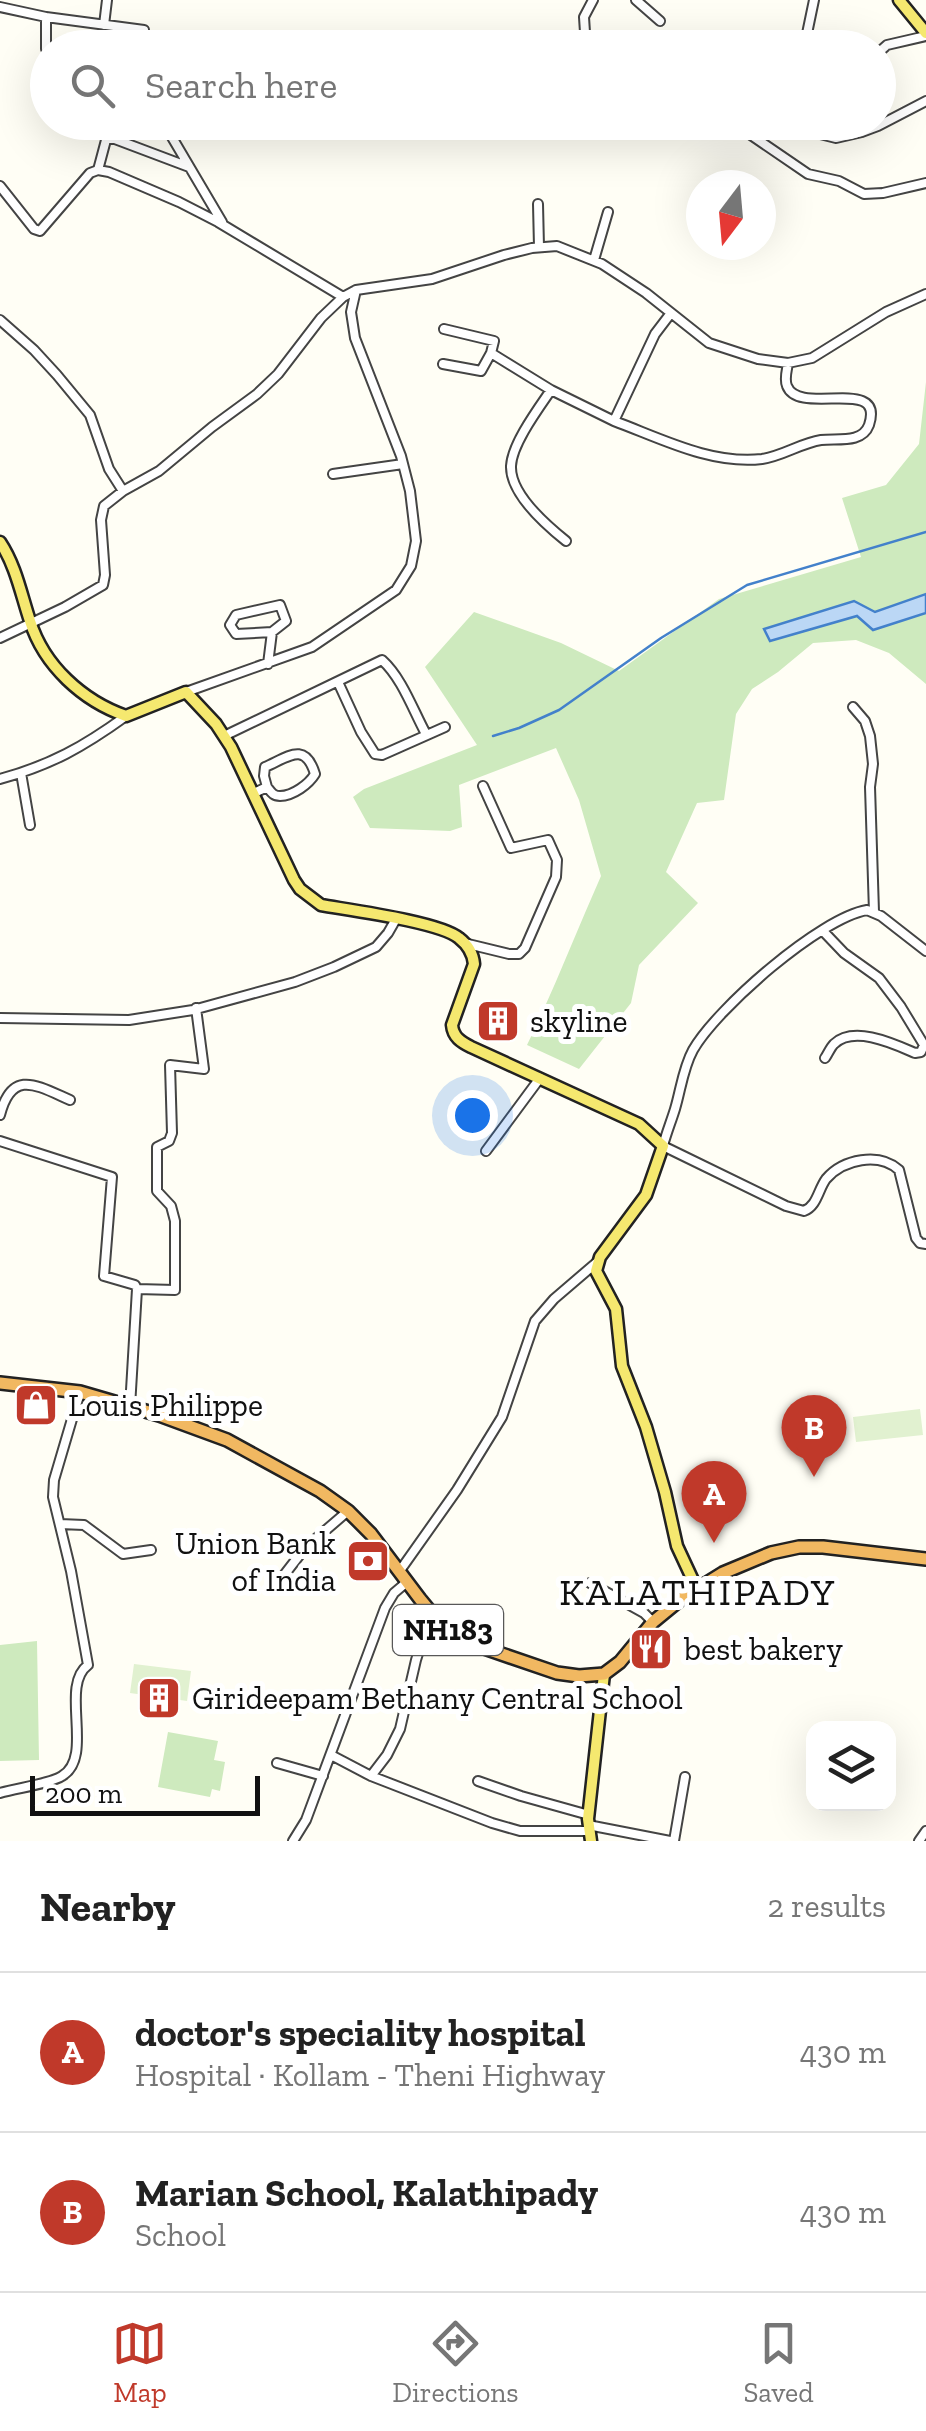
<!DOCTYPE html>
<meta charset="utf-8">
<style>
:root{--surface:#fff;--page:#f6f6f6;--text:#222;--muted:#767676;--line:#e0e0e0;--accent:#c0392a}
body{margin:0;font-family:"Zilla Slab",serif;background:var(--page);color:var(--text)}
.controls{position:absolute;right:30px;bottom:30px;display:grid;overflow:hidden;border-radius:20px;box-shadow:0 10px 40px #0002}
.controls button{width:90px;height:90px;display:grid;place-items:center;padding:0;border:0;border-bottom:2px solid var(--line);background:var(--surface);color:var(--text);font:50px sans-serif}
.compass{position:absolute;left:686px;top:170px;width:90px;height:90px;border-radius:50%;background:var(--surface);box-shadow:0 10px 40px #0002;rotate:196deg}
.scale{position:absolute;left:30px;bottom:25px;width:230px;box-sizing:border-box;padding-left:10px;border:5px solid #111;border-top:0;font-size:28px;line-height:35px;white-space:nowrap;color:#111;-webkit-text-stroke:8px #fff;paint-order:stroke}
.you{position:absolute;left:472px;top:1115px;width:35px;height:35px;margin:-25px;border:8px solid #fff;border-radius:50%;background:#1a73e8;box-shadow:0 0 0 15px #1a73e833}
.badge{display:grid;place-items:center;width:65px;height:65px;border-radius:50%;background:var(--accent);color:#fff;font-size:32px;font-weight:700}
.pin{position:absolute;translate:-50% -82px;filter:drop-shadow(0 2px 5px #0008)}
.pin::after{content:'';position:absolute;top:52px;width:35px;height:30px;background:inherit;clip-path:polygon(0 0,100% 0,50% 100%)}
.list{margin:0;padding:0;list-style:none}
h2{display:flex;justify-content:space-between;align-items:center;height:130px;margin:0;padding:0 40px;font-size:42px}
h2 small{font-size:32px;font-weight:400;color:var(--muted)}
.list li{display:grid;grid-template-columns:65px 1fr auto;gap:30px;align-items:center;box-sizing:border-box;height:160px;padding:0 40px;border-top:2px solid var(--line)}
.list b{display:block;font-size:38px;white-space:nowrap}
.list p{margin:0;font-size:32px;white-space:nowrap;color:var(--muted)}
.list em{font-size:32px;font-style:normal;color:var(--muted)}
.icon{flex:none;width:55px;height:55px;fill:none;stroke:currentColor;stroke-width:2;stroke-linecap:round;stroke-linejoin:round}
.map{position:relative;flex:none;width:926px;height:1841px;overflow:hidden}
.search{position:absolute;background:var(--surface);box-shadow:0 10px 40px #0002;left:30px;right:30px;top:30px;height:110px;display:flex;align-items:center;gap:25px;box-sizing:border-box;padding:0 35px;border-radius:55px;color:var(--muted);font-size:38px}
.sheet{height:450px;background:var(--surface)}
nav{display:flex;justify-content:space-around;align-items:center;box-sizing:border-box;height:140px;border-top:2px solid var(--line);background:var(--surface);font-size:28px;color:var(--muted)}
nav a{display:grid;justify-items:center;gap:5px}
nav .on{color:var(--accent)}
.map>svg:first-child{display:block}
.green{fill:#ceeabe}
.pitch{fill:#e1f1d0}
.water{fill:#bbd7f5;stroke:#4381cb;stroke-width:2.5}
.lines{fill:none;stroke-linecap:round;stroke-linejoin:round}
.stream{stroke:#4381cb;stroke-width:2.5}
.minor-casing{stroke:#444;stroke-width:12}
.major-casing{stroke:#222;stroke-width:15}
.highway-casing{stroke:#222;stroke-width:16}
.minor{stroke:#fff;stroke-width:8}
.major{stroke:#f5e86f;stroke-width:10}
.highway{stroke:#f1b861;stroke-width:11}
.labels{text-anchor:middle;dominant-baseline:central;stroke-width:10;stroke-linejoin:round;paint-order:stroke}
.shield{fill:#fff;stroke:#585858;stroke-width:2.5}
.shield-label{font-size:30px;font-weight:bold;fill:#111}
.poi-label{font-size:32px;fill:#111;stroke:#fff;text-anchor:start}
.quarter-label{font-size:38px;letter-spacing:2.5px;fill:#111;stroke:#fff}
</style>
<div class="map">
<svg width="926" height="1841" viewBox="0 0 926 1841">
<rect width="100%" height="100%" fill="#fffef5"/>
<path class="green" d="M926 382V684L889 653 856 640 813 643 778 672 752 689 736 714 724 800 697 803 666 872 698 903 639 965 631 1003 579 1069 527 1045C554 990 576 932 601 876L579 800 556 748 459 785 462 827 450 831 370 828 353 797 364 789 477 745 425 667 474 612 561 643 619 671 719 599 861 557 842 498 886 485 919 444Z
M37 1641 39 1760 0 1761V1645Z
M168 1732 218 1741 214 1760 225 1762 220 1791 212 1789 210 1797 158 1787Z"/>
<path class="pitch" d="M920 1409 923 1435 856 1442 853 1417Z
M134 1664 191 1671 187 1701 130 1693Z"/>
<path class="water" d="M926 594V613L873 630 857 616 770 641 764 629 854 601 875 612Z"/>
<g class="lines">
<path class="stream" d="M493 736 519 728 559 710 661 638 747 585 926 532"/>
<g class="minor-casing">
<path id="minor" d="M636 0 660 21
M0 7 46 17V49
M46 17 144 30 141 48
M104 25 107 0
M586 48 584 17 593 0
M804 48 814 0
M878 53 887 45 926 36
M163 122 222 222
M715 122 756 132 786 128 800 129 836 138 862 132 878 126 926 101
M748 133 808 174 839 181 864 194 883 193 926 183
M98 170 106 140 112 138 189 167
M0 186 34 229 40 231 90 173 98 170 109 172 179 202 218 222 343 297
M538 204 539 247
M594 260 608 212
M0 320 34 350 57 375 90 415 109 469 123 491
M444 329 494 341 491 353
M443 364 481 371 491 353 551 390
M614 421C660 438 711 465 762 459 783 456 801 443 821 440 837 438 862 444 869 425 885 375 799 417 787 386 784 379 787 370 788 363
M333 474 403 464
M566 541C546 525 510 494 511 466 512 444 538 409 551 390L614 421 655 334 671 313
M280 605 286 621 272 632 236 634 230 625 236 615Z
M0 638 65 607 103 585 105 575 101 520 104 506 123 491 159 471 212 427 257 394 278 374 321 318 343 297 356 290 432 279 504 255 532 248 557 246 602 264 646 293 709 343 758 359 788 363 812 358 886 312 926 294
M268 664 272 632
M338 682 361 732 375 754 382 755 445 727
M186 692 312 647 396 590 411 566 416 541 410 491 401 456 355 338 351 312 356 290
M853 707 865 721 870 736 873 764 870 787 874 912
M224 736 382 660C402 678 413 710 426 734
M21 773 30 825
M0 779C51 765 83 747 126 716
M254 793 267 787 264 776 265 767C288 757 305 741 315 774 309 784 293 796 280 796 273 796 271 792 267 787
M823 931 844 953 879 978 901 1007 924 1045 921 1052 915 1053C894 1044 854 1025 834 1044 830 1048 828 1054 825 1058
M464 943 509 954H519L525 948 556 877 557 860 548 840 511 848 483 786
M926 951 881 916 867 910C820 918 717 1008 693 1050 683 1068 681 1089 675 1109 671 1122 666 1134 663 1146L786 1206 804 1211C817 1206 818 1190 826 1179 843 1159 879 1152 899 1170L916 1238 920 1243 926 1244
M0 1018 129 1020 193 1010 295 982 334 967 376 947 388 933 396 919
M0 1115C12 1069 36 1085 70 1100
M0 1141 112 1177 104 1276 135 1285 137 1289 130 1407
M486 1151 540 1078
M137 1289 175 1290V1221L171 1206 157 1191V1147L169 1141 172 1133 170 1065 204 1069 196 1008
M60 1524 84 1525 123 1554 151 1550
M399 1572 457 1490 502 1417 535 1321 554 1299 596 1263
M590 1583 644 1613 653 1622
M274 1588 305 1548 348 1511
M331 1755 371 1776 492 1823 520 1831H588
M277 1763 323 1776
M371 1776 387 1755 400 1729 416 1660 431 1612
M478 1781 521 1796 589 1815
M0 1793C16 1788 50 1784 62 1776 95 1757 59 1686 88 1665L71 1571 53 1497 54 1480 80 1392
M588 1825 670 1841
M293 1841 306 1820 385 1608 394 1593 407 1582
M674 1841 685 1777
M919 1841 926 1831"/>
</g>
<g class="major-casing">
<path id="major" d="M899 0 926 33
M0 542C16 566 21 594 30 621 44 666 83 701 126 716L186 692 216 724 231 747 294 880 300 889 321 905C349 910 440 922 459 938 468 945 473 953 474 964L452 1025C453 1037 461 1042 471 1047L639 1124 663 1146 646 1195 600 1257 596 1271 616 1309 622 1366 646 1427 665 1492 677 1546 697 1589
M591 1841 588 1819 604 1674"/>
</g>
<g class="highway-casing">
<path id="highway" d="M0 1383 80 1392 159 1415 227 1440 320 1491 348 1511 371 1534 420 1599 439 1622 453 1633 481 1647 557 1673 579 1676 604 1674 620 1662 653 1622 681 1599 723 1573 771 1553 799 1547H823L926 1559"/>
</g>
<use href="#minor" class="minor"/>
<use href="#major" class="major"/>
<use href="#highway" class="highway"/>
</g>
<defs>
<g id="building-square" transform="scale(2.25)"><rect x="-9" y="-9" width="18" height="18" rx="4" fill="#c0392a" stroke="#fff"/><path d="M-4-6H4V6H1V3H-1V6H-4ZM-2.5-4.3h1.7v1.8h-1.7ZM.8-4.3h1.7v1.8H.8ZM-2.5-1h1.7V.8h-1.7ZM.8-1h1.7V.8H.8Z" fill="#fff"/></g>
<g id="shop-square" transform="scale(2.25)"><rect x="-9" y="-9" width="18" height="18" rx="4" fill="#c0392a" stroke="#fff"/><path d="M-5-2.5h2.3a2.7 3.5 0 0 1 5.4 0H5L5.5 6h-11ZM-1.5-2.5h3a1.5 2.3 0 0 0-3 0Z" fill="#fff"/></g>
<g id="bank-square" transform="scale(2.25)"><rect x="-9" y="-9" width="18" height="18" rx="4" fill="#c0392a" stroke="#fff"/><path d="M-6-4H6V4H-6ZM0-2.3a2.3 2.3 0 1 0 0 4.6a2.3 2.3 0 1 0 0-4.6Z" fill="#fff"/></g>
<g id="restaurant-square" transform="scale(2.25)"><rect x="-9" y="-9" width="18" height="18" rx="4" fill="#c0392a" stroke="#fff"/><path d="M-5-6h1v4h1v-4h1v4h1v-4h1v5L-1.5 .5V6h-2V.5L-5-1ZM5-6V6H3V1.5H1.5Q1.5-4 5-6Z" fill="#fff"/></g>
</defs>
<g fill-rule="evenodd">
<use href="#building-square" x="498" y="1021"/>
<use href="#shop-square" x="36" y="1405"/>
<use href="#bank-square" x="368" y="1561"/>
<use href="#restaurant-square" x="651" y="1649"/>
<use href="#building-square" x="159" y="1698"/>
</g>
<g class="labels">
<rect class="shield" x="393" y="1605" width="110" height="50" rx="8"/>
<g class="shield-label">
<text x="448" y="1630">NH183</text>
</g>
<g class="poi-label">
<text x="530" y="1021">skyline</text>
<text x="68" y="1405">Louis Philippe</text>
<text x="336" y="1543" text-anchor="end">Union Bank<tspan x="336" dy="37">of India</tspan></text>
<text x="684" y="1649">best bakery</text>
<text x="192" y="1698">Girideepam Bethany Central School</text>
</g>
<g class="quarter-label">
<text x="698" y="1592">KALATHIPADY</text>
</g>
</g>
</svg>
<div class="controls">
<button><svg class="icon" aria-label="layers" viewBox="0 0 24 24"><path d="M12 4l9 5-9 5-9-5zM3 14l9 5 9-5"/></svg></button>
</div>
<svg class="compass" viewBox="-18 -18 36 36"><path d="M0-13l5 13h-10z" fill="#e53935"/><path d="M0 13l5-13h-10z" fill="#767676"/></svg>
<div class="scale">200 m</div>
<div class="you"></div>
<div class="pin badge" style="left:714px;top:1543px">A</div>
<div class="pin badge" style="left:814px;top:1477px">B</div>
<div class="search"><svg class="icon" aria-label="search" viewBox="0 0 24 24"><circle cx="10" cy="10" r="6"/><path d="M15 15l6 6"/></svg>Search here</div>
</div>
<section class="sheet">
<h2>Nearby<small>2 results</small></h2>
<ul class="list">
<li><span class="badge">A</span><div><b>doctor's speciality hospital</b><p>Hospital · Kollam - Theni Highway</p></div><em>430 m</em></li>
<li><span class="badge">B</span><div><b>Marian School, Kalathipady</b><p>School</p></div><em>430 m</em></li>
</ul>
</section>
<nav>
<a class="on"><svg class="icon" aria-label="map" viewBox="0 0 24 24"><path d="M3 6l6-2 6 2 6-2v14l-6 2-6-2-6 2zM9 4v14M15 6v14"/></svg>Map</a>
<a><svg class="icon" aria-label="directions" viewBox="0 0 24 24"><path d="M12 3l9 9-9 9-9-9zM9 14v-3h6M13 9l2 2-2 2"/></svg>Directions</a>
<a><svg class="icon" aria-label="saved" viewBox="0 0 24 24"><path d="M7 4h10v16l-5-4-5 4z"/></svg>Saved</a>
</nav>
